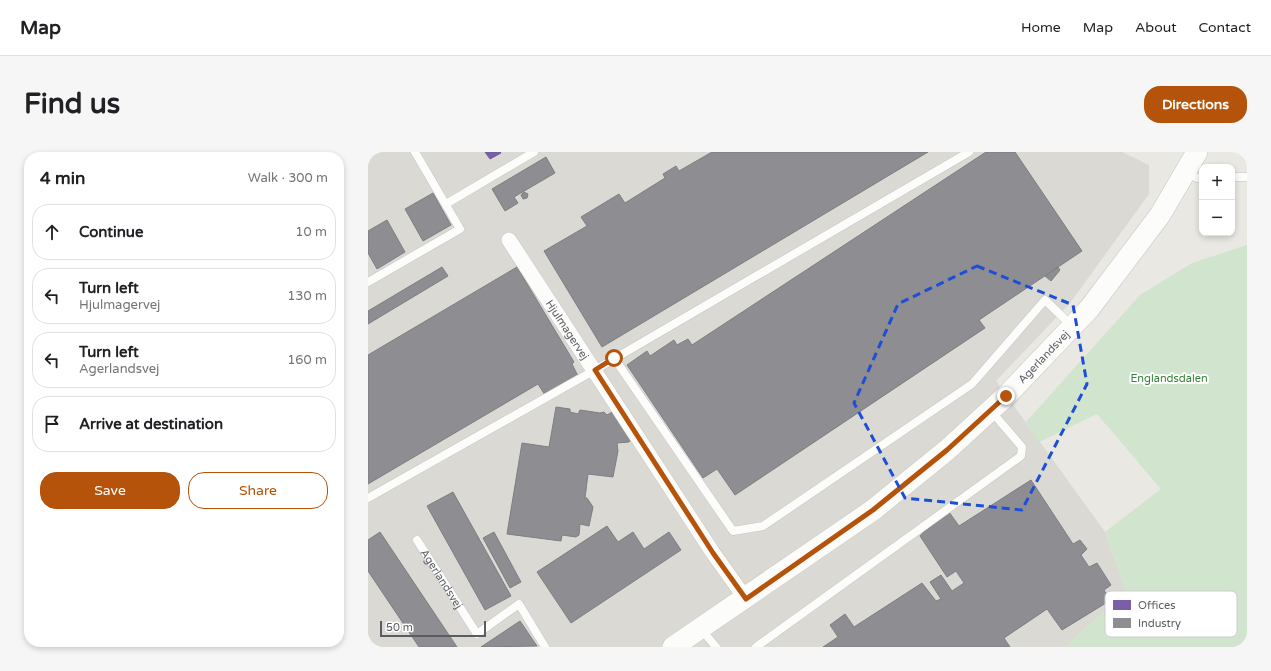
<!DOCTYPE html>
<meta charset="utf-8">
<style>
:root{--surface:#fff;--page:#f6f6f6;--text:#202124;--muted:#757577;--line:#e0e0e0;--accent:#b45309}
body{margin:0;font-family:"Varela Round",sans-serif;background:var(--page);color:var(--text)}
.controls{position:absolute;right:12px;top:12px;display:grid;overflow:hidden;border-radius:8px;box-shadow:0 2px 6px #0003}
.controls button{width:36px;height:36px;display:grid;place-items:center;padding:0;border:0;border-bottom:1px solid var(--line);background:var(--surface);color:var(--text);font:20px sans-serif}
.scale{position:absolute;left:12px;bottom:10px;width:106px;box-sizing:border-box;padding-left:4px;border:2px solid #595d61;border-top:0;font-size:11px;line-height:14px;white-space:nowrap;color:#595d61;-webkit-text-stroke:3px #fff;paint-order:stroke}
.stop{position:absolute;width:12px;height:12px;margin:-9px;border:3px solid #b45309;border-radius:50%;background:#fff}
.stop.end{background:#b45309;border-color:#fff;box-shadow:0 1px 4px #0008}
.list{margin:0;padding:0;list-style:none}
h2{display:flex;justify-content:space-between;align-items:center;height:52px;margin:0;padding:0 16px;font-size:17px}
h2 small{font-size:13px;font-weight:400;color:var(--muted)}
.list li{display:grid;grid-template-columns:26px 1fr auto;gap:12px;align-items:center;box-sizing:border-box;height:56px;margin:0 8px 8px;padding:0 8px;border:1px solid var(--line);border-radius:16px}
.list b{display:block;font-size:15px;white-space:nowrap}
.list p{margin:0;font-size:13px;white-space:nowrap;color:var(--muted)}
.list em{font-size:13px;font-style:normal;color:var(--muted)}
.actions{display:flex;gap:8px;padding:12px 16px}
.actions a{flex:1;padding:9px 0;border:1px solid var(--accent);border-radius:16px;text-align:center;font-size:14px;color:var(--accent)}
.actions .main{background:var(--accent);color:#fff}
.icon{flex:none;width:22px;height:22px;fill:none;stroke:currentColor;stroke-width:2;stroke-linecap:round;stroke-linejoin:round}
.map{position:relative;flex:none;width:879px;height:495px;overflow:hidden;border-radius:16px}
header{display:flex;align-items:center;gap:24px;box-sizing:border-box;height:56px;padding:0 20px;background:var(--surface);border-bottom:1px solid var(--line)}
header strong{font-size:19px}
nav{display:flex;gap:22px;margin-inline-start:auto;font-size:14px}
.intro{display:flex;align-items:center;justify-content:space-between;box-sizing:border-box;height:96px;padding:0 24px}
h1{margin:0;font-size:28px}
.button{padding:10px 18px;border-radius:16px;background:var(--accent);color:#fff;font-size:14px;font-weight:700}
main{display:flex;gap:24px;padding:0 24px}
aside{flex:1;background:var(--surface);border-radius:16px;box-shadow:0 2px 6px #0003}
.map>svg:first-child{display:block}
.industrial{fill:#dad9d4}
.green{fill:#d1e5ce}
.offices{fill:#7b5ea7;stroke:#715e92}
.industry{fill:#8d8d92;stroke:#7d7f83}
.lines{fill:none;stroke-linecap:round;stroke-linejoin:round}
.lane-casing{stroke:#c6c6c5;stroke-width:9}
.street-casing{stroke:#c6c6c5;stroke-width:16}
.secondary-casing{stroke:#c5c5c3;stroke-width:22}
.lane{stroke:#fcfcfb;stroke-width:8}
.street{stroke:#fcfcfb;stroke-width:15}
.secondary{stroke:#fcfcfb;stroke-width:21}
.route{stroke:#b45309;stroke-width:5}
.marked{fill:none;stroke:#1d4ed8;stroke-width:3;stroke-dasharray:8 5;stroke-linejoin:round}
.labels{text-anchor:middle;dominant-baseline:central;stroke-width:4;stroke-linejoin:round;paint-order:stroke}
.street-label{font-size:11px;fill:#595d61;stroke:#fff}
.park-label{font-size:11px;fill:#37823a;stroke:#fff}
.key{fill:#fff;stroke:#cdced0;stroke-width:1}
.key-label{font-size:11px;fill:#595d61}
</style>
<header>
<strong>Map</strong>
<nav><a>Home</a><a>Map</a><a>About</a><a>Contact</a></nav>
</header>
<div class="intro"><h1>Find us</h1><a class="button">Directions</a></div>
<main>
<aside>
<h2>4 min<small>Walk · 300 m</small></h2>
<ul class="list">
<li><svg class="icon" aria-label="ahead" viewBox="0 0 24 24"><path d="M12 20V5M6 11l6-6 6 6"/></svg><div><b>Continue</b></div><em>10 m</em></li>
<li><svg class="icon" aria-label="left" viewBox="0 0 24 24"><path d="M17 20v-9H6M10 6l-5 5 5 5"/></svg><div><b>Turn left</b><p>Hjulmagervej</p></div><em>130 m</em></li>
<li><svg class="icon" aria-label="left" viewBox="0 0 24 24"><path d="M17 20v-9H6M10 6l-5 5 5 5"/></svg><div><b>Turn left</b><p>Agerlandsvej</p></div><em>160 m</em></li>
<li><svg class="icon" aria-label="arrive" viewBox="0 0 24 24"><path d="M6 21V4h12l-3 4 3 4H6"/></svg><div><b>Arrive at destination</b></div></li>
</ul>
<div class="actions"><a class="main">Save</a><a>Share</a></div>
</aside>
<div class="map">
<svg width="879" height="495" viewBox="0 0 879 495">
<rect width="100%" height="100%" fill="#e9e8e3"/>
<path class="industrial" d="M0 0H754L781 13V42L702 151 628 229 737 380 758 439 697 495H0Z"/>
<path class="green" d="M879 93V495H697L758 439 737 380 793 337 729 262 671 290 657 271 772 143 824 111Z"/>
<path class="offices" d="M117 0H132L133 1 122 7Z"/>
<path class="industry" d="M344 0H560L234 195 176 99 219 74 213 65 251 42 257 51 297 26 295 22 308 14 311 19Z
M618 0H647L714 99 611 168 617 176 367 343 349 317 335 326 259 213 279 199 282 204 306 188 309 193 320 187 324 193Z
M178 5 187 21 146 45 150 51 137 59 124 37Z
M156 40 160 42 159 46 155 47 153 43Z
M65 41 83 73 55 89 37 57Z
M19 68 37 100 9 117 0 101V79Z
M74 115 80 124 0 172V159Z
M149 115 206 210 204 212 210 224 177 243 170 232 0 332V203Z
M690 115 692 118 683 129 677 124Z
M188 255 202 257V260L210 262 212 258 232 261 236 260 239 263 246 259 264 287 261 290 249 291 250 299 245 325 220 322 217 346H219L225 355 221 374 212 372 211 383 208 385 194 383 193 389 139 382 154 291 181 295Z
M663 328 705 392 712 388 719 397 713 403 721 415 729 411 743 433 736 438 739 443 738 451 694 478 679 457 636 486 642 495H455L470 485 462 473 477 462 486 475 554 431 568 449 573 447 562 430 573 423 584 439 596 431 588 419 579 425 552 384 561 374 581 360 591 374Z
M85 340 143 444 117 458 59 354Z
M239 374 250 390 265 380 276 397 301 380 313 398 203 471 169 420Z
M12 380 89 495H51L0 419V388Z
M126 380 153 430 142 436 115 386Z
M152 469 169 494 113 495Z"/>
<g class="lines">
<g class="lane-casing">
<g id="lane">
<path d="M818 20 829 26H834"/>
<path d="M864 25H879"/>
<path d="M78 52 166 0"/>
<path d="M0 130 92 77 47 0"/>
<path d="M246 206 365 379 395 374 604 232 677 148 704 174"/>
<path d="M0 346 227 218 601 0"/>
<path id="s1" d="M49 388 109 482 151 452 177 495"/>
<path d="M333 477 348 495"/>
<path d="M388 495 653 304 654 295 623 259"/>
</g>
</g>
<g class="street-casing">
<g id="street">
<path id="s2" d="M141 88 345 401 378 447"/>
</g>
</g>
<g class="secondary-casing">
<g id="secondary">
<path id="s3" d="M305 495 505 358 579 298 638 244 721 157 792 63 829 0"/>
</g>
</g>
<use href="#lane" class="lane"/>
<use href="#street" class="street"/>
<use href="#secondary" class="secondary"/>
</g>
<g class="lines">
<path class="route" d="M246 206 227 218 345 401 378 447 505 358 579 298 638 244"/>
</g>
<path class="marked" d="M609 114 705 153 719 232 654 358 537 346 486 251 530 152Z"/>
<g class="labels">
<g class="street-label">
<text stroke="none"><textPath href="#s2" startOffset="107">Hjulmagervej</textPath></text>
<text stroke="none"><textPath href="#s3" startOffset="472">Agerlandsvej</textPath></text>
<text stroke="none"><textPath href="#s1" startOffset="46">Agerlandsvej</textPath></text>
</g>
<g class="park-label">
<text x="801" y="226">Englandsdalen</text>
</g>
</g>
<rect x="737" y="439" width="132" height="46" rx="6" class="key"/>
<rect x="745" y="448" width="18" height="10" fill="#7b5ea7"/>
<rect x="745" y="466" width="18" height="10" fill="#8d8d92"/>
<g class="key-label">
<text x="770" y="457">Offices</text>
<text x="770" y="475">Industry</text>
</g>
</svg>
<div class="controls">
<button>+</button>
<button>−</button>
</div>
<div class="scale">50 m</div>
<div class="stop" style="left:246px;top:206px"></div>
<div class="stop end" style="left:638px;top:244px"></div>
</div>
</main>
